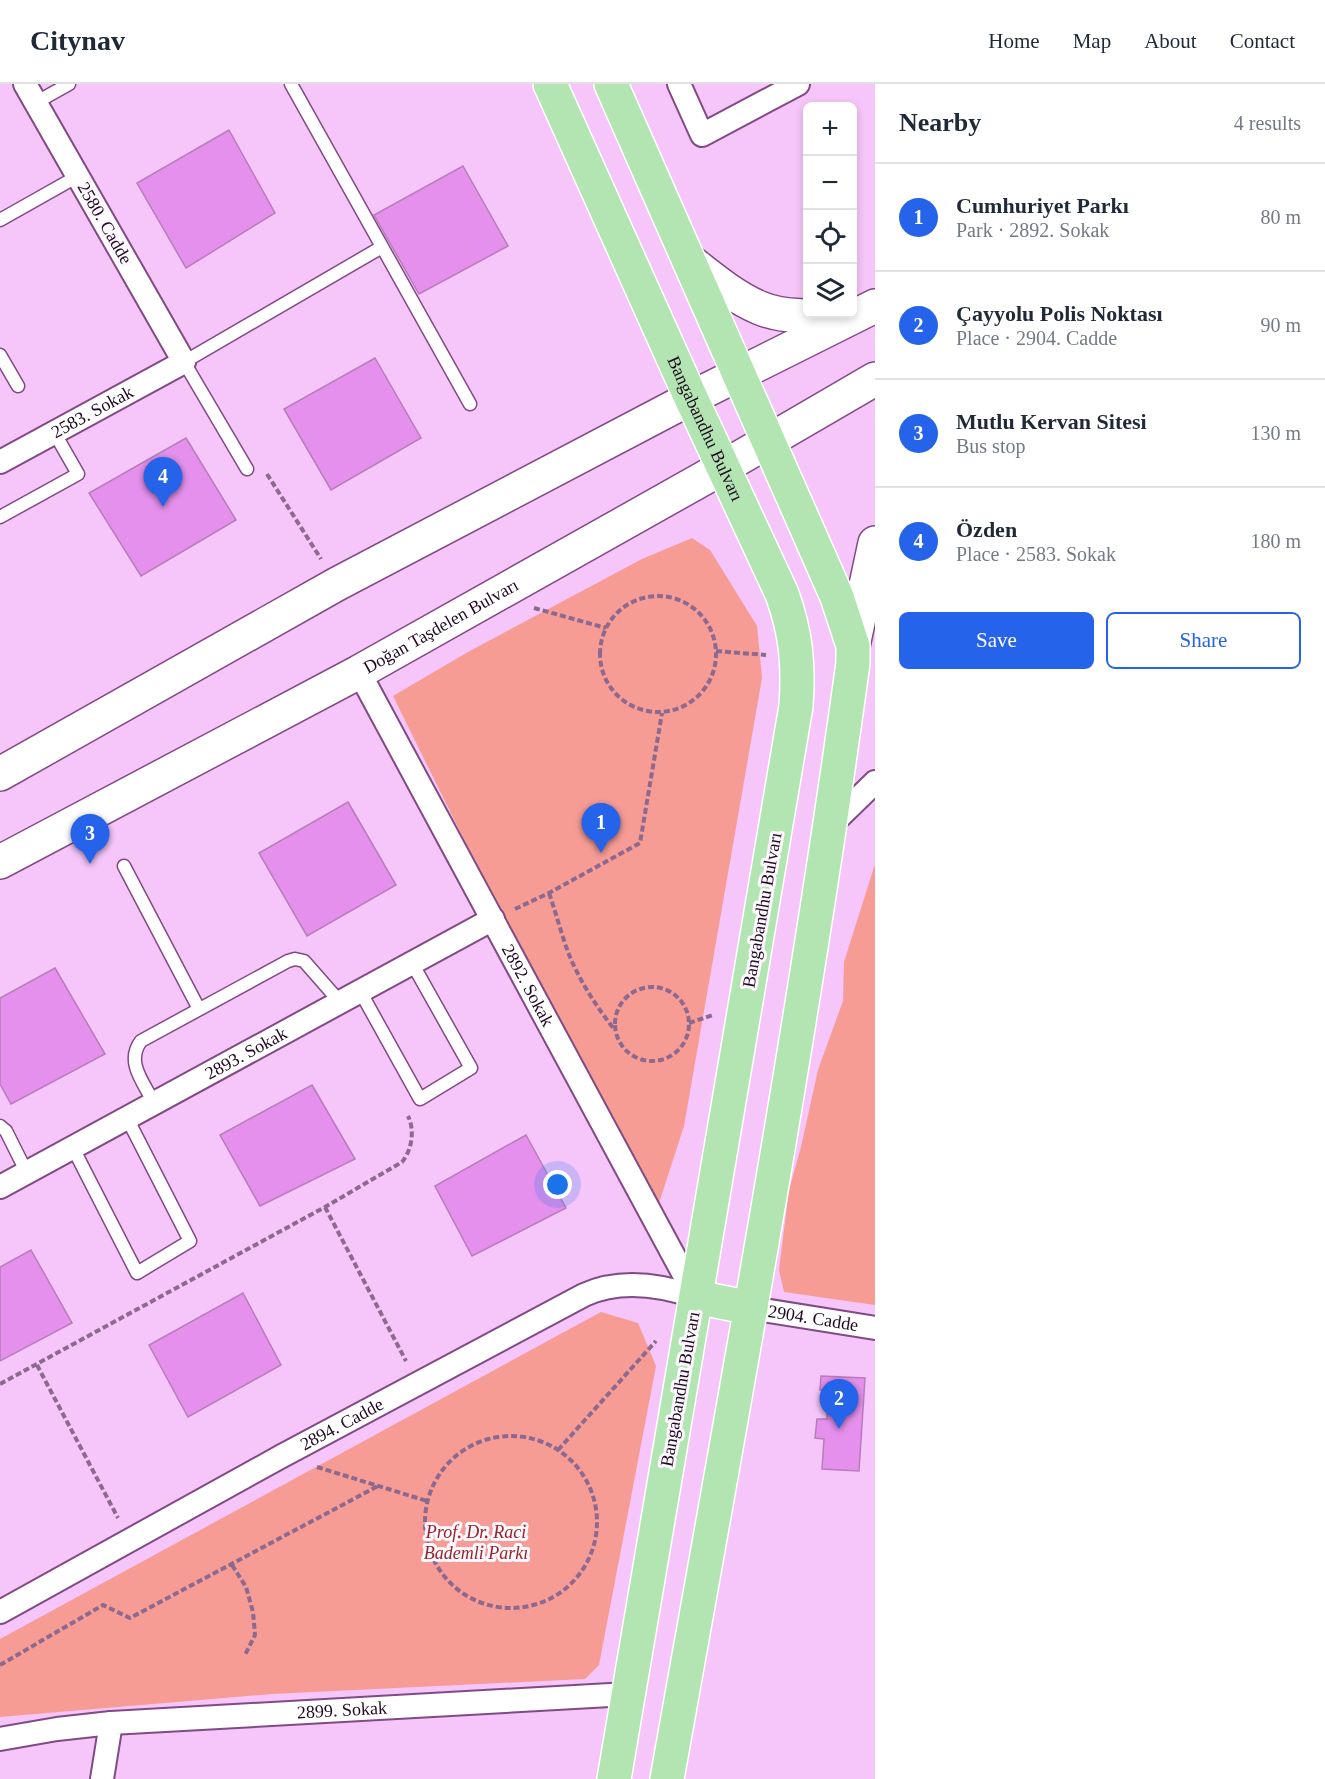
<!DOCTYPE html>
<meta charset="utf-8">
<style>
:root{--surface:#fff;--page:#f6f6f7;--text:#1f2937;--muted:#747a83;--line:#e0e1e3;--accent:#2563eb}
body{margin:0;font-family:Georgia,serif;background:var(--page);color:var(--text)}
.controls{position:absolute;right:18px;top:18px;display:grid;overflow:hidden;border-radius:9px;box-shadow:0 3px 9px #0003}
.controls button{width:54px;height:54px;display:grid;place-items:center;padding:0;border:0;border-bottom:2px solid var(--line);background:var(--surface);color:var(--text);font:30px sans-serif}
.you{position:absolute;left:558px;top:1101px;width:21px;height:21px;margin:-15px;border:4px solid #fff;border-radius:50%;background:#1a73e8;box-shadow:0 0 0 9px #1a73e833}
.badge{display:grid;place-items:center;width:39px;height:39px;border-radius:50%;background:var(--accent);color:#fff;font-size:20px;font-weight:700}
.pin{position:absolute;translate:-50% -50px;filter:drop-shadow(0 2px 3px #0008)}
.pin::after{content:'';position:absolute;top:32px;width:21px;height:18px;background:inherit;clip-path:polygon(0 0,100% 0,50% 100%)}
.list{margin:0;padding:0;list-style:none}
h2{display:flex;justify-content:space-between;align-items:center;height:78px;margin:0;padding:0 24px;font-size:26px}
h2 small{font-size:20px;font-weight:400;color:var(--muted)}
.list li{display:grid;grid-template-columns:39px 1fr auto;gap:18px;align-items:center;box-sizing:border-box;height:108px;padding:0 24px;border-top:2px solid var(--line)}
.list b{display:block;font-size:22px;white-space:nowrap}
.list p{margin:0;font-size:20px;white-space:nowrap;color:var(--muted)}
.list em{font-size:20px;font-style:normal;color:var(--muted)}
.actions{display:flex;gap:12px;padding:18px 24px}
.actions a{flex:1;padding:14px 0;border:2px solid var(--accent);border-radius:9px;text-align:center;font-size:21px;color:var(--accent)}
.actions .main{background:var(--accent);color:#fff}
.icon{flex:none;width:33px;height:33px;fill:none;stroke:currentColor;stroke-width:2;stroke-linecap:round;stroke-linejoin:round}
.map{position:relative;flex:none;width:875px;height:1695px;overflow:hidden}
header{display:flex;align-items:center;gap:36px;box-sizing:border-box;height:84px;padding:0 30px;background:var(--surface);border-bottom:2px solid var(--line)}
header strong{font-size:28px}
nav{display:flex;gap:33px;margin-inline-start:auto;font-size:21px}
main{display:flex}
aside{flex:1;background:var(--surface)}
.map>svg:first-child{display:block}
.green{fill:#f69c95}
.building{fill:#e590ec;stroke:#b77dbb;stroke-width:1.5}
.lines{fill:none;stroke-linecap:round;stroke-linejoin:round}
.lane-casing{stroke:#804a84;stroke-width:15}
.street-casing{stroke:#804a84;stroke-width:26}
.secondary-casing{stroke:#804a84;stroke-width:36}
.primary-casing{stroke:#fff;stroke-width:36}
.path{stroke:#8d698f;stroke-width:4;stroke-dasharray:6 3;stroke-linecap:butt}
.lane{stroke:#fff;stroke-width:12}
.street{stroke:#fff;stroke-width:22}
.secondary{stroke:#fff;stroke-width:33}
.primary{stroke:#b2e5b2;stroke-width:33}
.labels{text-anchor:middle;dominant-baseline:central;stroke-width:6;stroke-linejoin:round;paint-order:stroke}
.street-label{font-size:18px;fill:#1f0920;stroke:#fdf7fe}
.park-label{font-size:18px;font-style:italic;fill:#962428;stroke:#fdf7fe}
</style>
<header>
<strong>Citynav</strong>
<nav><a>Home</a><a>Map</a><a>About</a><a>Contact</a></nav>
</header>
<main>
<div class="map">
<svg width="875" height="1695" viewBox="0 0 875 1695">
<rect width="100%" height="100%" fill="#f6c5f9"/>
<path class="green" d="M692 454 710 466 757 542 762 594 684 1042 658 1122 521 871 393 612 468 568 642 475Z
M875 780V1221L784 1208 779 1186 789 1106 801 1063 818 986 843 917 844 878Z
M601 1228 638 1239 656 1282 599 1581 585 1595 272 1610 0 1633V1555Z"/>
<path class="building" d="M229 46 275 129 186 184 137 99Z
M463 82 508 162 419 210 374 131Z
M375 274 421 354 331 406 284 325Z
M186 354 236 436 141 492 89 409Z
M348 718 396 801 307 852 259 769Z
M55 884 105 970 11 1020 0 1000V914Z
M312 1001 355 1075 260 1122 220 1051Z
M526 1051 566 1124 472 1172 435 1102Z
M31 1166 72 1239 0 1277V1183Z
M243 1209 281 1281 188 1333 149 1261Z
M821 1292 865 1294 859 1387 822 1385 824 1355 815 1354 817 1335H827L828 1306H820Z"/>
<g class="lines">
<g class="lane-casing">
<path id="lane" d="M291 0 470 320
M35 19 69 0
M0 136 78 92
M0 271 18 302
M247 385 184 278 382 163
M0 433 78 390 54 348
M124 782 199 925
M360 907 420 1015 471 984 412 879
M154 1019C144 999 125 978 141 957L288 877 295 875 304 877 340 918
M0 1042 6 1047 27 1089
M73 1064 137 1189 190 1157 127 1034"/>
</g>
<g class="street-casing">
<g id="street">
<path d="M679 0 702 51 798 0"/>
<path id="s1" d="M0 378 184 278 25 0"/>
<path id="s2" d="M359 588 696 1213"/>
<path d="M831 741 875 698"/>
<path id="s3" d="M0 1103 493 835"/>
<path id="s4" d="M751 1224 875 1244"/>
<path id="s5" d="M0 1528 282 1372 584 1211C619 1195 661 1201 696 1213"/>
<path d="M0 1655 57 1645 111 1639"/>
<path id="s6" d="M102 1695 111 1639 628 1610"/>
</g>
</g>
<g class="secondary-casing">
<g id="secondary">
<path d="M691 178C713 195 734 213 760 224 786 235 819 232 847 230"/>
<path d="M853 562 875 459"/>
<path d="M0 690 337 500 691 314 875 222"/>
<path id="s7" d="M0 778 359 588 722 384 875 295"/>
</g>
</g>
<g class="primary-casing">
<g id="primary">
<path id="s8" d="M550 0 691 314 782 510C796 549 799 580 796 622L614 1695"/>
<path d="M611 0 837 513 853 562V579C802 952 733 1324 667 1695"/>
<path d="M696 1213 751 1224"/>
</g>
</g>
<path class="path" d="M267 390 321 475
M600 570a58 58 0 1 1 116 0a58 58 0 1 1-116 0Z
M534 524 606 544
M716 567 766 571
M549 809C556 829 561 849 568 868 579 896 596 922 614 945
M515 825 549 809 640 759 662 629
M615 940a37 37 0 1 1 74 0a37 37 0 1 1-74 0Z
M689 939 713 931
M325 1123 406 1277
M37 1281 118 1434
M0 1300 325 1123 402 1078C412 1066 415 1046 408 1032
M425 1438a86 86 0 1 1 172 0a86 86 0 1 1-172 0Z
M558 1366 656 1257
M317 1383 427 1417
M232 1481 246 1503 253 1528 255 1551 245 1571
M0 1581 103 1521 130 1534 378 1402"/>
<use href="#lane" class="lane"/>
<use href="#street" class="street"/>
<use href="#secondary" class="secondary"/>
<use href="#primary" class="primary"/>
</g>
<g class="labels">
<g class="street-label">
<text transform="translate(105 139) rotate(60)">2580. Cadde</text>
<text stroke="none"><textPath href="#s1" startOffset="105">2583. Sokak</textPath></text>
<text stroke="none"><textPath href="#s8" startOffset="378">Bangabandhu Bulvarı</textPath></text>
<text stroke="none"><textPath href="#s7" startOffset="500">Doğan Taşdelen Bulvarı</textPath></text>
<text transform="translate(762 826) rotate(-80)">Bangabandhu Bulvarı</text>
<text stroke="none"><textPath href="#s2" startOffset="356">2892. Sokak</textPath></text>
<text stroke="none"><textPath href="#s3" startOffset="280">2893. Sokak</textPath></text>
<text stroke="none"><textPath href="#s4" startOffset="63">2904. Cadde</textPath></text>
<text transform="translate(680 1305) rotate(-80)">Bangabandhu Bulvarı</text>
<text stroke="none"><textPath href="#s5" startOffset="390">2894. Cadde</textPath></text>
<text stroke="none"><textPath href="#s6" startOffset="288">2899. Sokak</textPath></text>
</g>
<g class="park-label">
<text x="476" y="1448">Prof. Dr. Raci<tspan x="476" dy="21">Bademli Parkı</tspan></text>
</g>
</g>
</svg>
<div class="controls">
<button>+</button>
<button>−</button>
<button><svg class="icon" aria-label="locate" viewBox="0 0 24 24"><circle cx="12" cy="12" r="6"/><path d="M12 2v4M12 18v4M2 12h4M18 12h4"/></svg></button>
<button><svg class="icon" aria-label="layers" viewBox="0 0 24 24"><path d="M12 4l9 5-9 5-9-5zM3 14l9 5 9-5"/></svg></button>
</div>
<div class="you"></div>
<div class="pin badge" style="left:601px;top:769px">1</div>
<div class="pin badge" style="left:839px;top:1345px">2</div>
<div class="pin badge" style="left:90px;top:780px">3</div>
<div class="pin badge" style="left:163px;top:423px">4</div>
</div>
<aside>
<h2>Nearby<small>4 results</small></h2>
<ul class="list">
<li><span class="badge">1</span><div><b>Cumhuriyet Parkı</b><p>Park · 2892. Sokak</p></div><em>80 m</em></li>
<li><span class="badge">2</span><div><b>Çayyolu Polis Noktası</b><p>Place · 2904. Cadde</p></div><em>90 m</em></li>
<li><span class="badge">3</span><div><b>Mutlu Kervan Sitesi</b><p>Bus stop</p></div><em>130 m</em></li>
<li><span class="badge">4</span><div><b>Özden</b><p>Place · 2583. Sokak</p></div><em>180 m</em></li>
</ul>
<div class="actions"><a class="main">Save</a><a>Share</a></div>
</aside>
</main>
